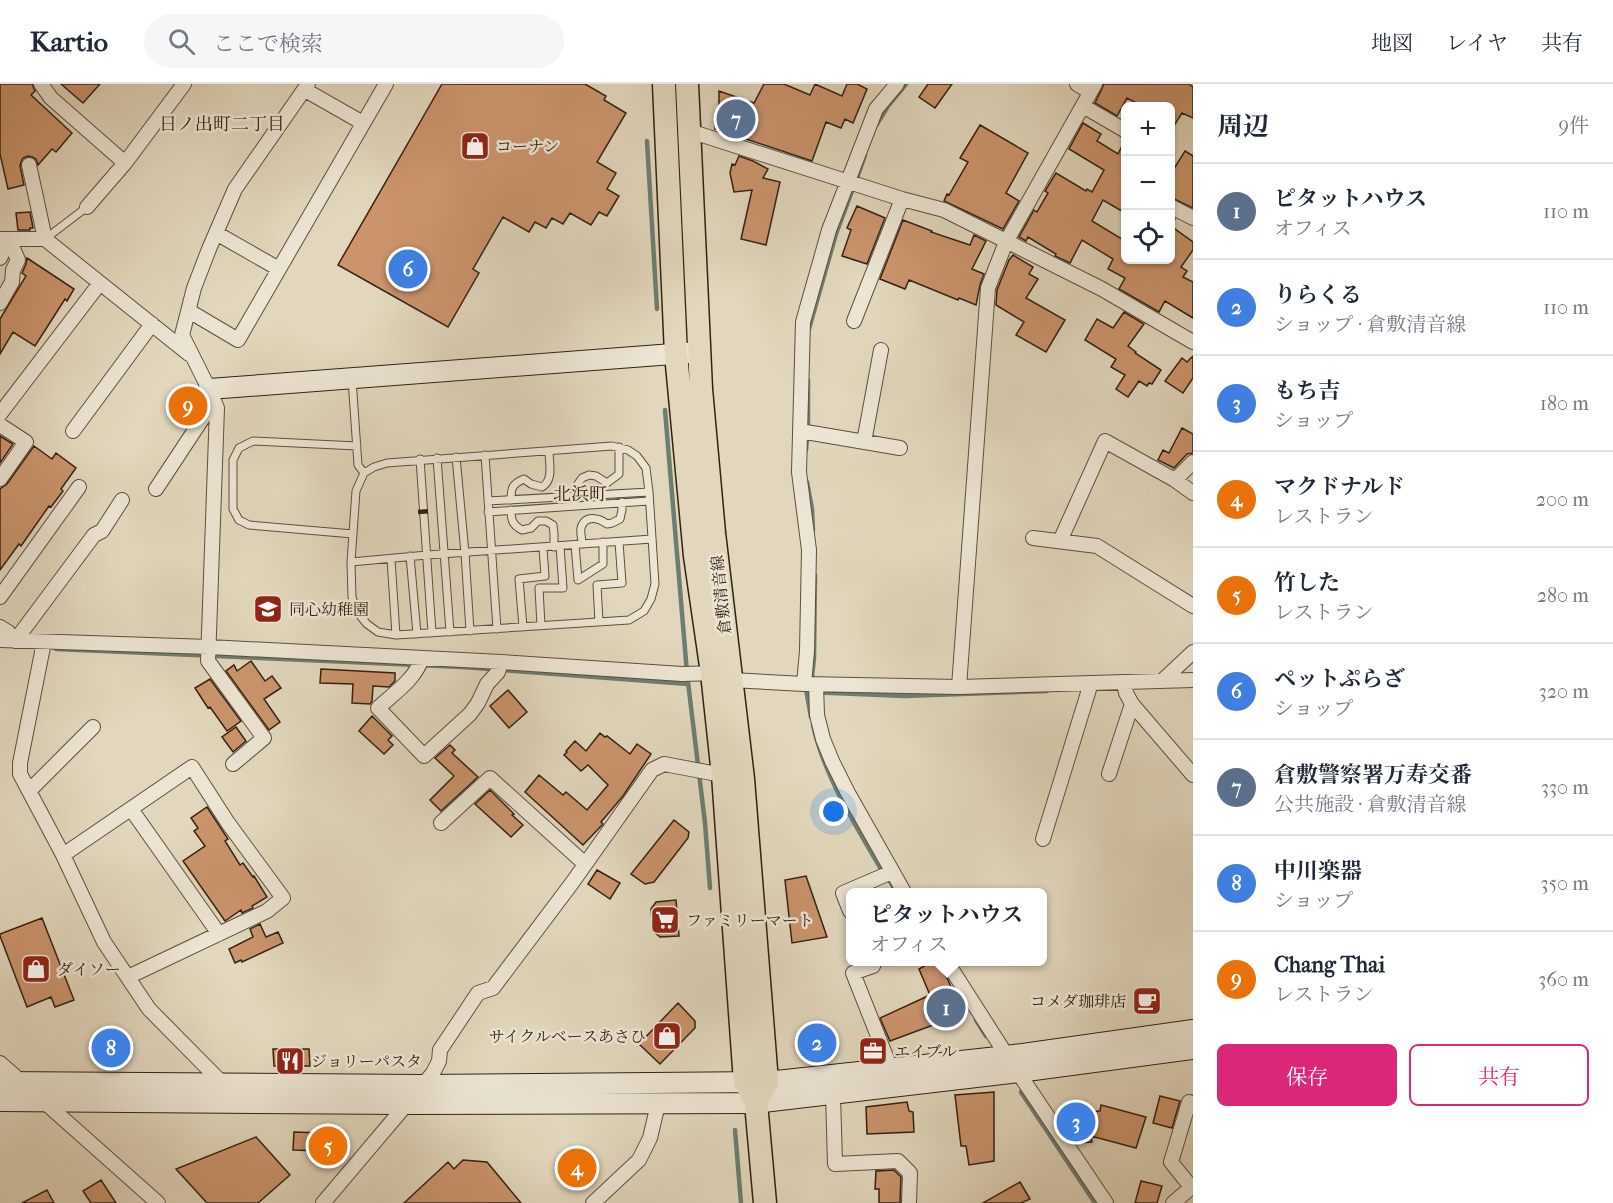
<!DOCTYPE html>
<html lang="ja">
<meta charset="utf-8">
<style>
:root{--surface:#fff;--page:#f6f6f7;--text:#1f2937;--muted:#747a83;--line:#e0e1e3;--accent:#db2777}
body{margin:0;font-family:"IM FELL French Canon","Noto Serif JP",serif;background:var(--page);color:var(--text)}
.controls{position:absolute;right:18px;top:18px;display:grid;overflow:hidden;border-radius:9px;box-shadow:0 2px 4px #0004}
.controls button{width:54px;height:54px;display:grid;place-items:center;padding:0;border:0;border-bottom:2px solid var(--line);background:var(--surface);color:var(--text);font:30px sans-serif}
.you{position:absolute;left:834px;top:728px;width:21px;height:21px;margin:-15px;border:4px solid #fff;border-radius:50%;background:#1a73e8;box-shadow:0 0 0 9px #1a73e833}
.badge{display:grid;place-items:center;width:39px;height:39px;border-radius:50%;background:var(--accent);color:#fff;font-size:20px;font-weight:700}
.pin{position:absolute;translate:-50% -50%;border:3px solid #fff;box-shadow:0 2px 6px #0006}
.popup{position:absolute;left:846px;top:804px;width:201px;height:78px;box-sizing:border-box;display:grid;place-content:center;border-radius:9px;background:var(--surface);filter:drop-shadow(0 2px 4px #0005);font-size:20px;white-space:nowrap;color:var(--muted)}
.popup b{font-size:22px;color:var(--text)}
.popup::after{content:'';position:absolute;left:50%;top:100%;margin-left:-12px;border:12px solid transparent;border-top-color:var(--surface)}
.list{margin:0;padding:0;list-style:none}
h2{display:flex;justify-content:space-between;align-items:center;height:78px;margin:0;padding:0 24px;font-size:26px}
h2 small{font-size:20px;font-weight:400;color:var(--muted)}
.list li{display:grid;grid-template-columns:39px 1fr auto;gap:18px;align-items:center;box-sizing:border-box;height:96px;padding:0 24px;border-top:2px solid var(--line)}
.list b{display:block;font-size:22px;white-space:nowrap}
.list p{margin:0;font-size:20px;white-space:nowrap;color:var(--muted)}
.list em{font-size:20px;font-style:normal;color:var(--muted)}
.actions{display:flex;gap:12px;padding:18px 24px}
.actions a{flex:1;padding:14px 0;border:2px solid var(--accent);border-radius:9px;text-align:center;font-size:21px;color:var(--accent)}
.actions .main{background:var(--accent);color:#fff}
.icon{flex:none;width:33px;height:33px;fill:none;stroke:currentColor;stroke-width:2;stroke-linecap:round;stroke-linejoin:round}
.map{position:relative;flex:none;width:1193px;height:1119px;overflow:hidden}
header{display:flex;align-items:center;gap:36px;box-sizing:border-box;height:84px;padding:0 30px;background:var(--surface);border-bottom:2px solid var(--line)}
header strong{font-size:28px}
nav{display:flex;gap:33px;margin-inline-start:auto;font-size:21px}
.search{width:420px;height:54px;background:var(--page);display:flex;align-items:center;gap:15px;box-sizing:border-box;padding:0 21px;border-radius:33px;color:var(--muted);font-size:22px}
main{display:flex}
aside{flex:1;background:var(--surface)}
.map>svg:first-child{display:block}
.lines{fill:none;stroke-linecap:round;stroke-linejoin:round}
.stream{stroke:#6d7d72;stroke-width:4.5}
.building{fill:#cb946d;stroke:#322111;stroke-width:1.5}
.lane-casing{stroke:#5e4e3c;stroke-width:9}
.street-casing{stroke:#5e4e3c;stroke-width:16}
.secondary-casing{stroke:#322111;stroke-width:22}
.primary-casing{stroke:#322111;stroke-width:25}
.lane{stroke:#ece5d4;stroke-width:7}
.street{stroke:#ece5d4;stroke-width:14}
.secondary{stroke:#ece5d4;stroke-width:20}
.primary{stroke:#e2d7bd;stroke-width:22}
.rail{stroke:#322111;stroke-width:4.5;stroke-dasharray:10 10;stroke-linecap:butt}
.labels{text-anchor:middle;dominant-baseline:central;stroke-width:5;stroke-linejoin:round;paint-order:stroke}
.poi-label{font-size:16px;fill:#322111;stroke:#ece5d4;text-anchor:start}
.street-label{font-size:16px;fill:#322111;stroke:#ece5d4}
.neighbourhood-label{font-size:18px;fill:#322111;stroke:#ece5d4}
</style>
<header>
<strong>Kartio</strong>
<div class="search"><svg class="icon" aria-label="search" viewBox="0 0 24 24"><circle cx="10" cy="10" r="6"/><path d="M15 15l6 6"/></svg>ここで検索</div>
<nav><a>地図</a><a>レイヤ</a><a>共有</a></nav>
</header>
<main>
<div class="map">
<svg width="1193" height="1119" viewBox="0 0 1193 1119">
<rect width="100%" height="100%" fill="#e2d7bd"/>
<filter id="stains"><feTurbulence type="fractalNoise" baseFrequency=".00333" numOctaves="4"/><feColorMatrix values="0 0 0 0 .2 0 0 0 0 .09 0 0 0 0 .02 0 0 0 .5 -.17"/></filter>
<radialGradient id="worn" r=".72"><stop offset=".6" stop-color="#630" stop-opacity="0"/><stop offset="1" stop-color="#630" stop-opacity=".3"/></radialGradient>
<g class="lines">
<path class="stream" d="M877 40 888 22 906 0
M647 57 657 225
M857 94 865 71
M809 245 836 150 852 107
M808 296V341
M665 326 687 589
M806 366 807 355
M807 398 812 425 813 446
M56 565 462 583 688 600
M812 593 814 574 815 491
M688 598 705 739 710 804
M806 605 811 633
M807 608 905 612 1047 607
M813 641C824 692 856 742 882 787
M888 794 896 808
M976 936 986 952
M1021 1008 1095 1119
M735 1046 741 1119"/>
</g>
<path class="building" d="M0 0H32L35 7 31 11 72 49 56 68 52 65 38 81 36 75 32 73 28 72 23 74 21 78 20 82 24 101 8 105 0 70Z
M61 0H100L83 19Z
M442 0H585L606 12 604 16 626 29 597 78 616 89 607 105 619 112 607 132 599 128 591 141 570 129 563 140 552 134 546 144 535 138 529 148 503 133 473 185 479 189 448 243 338 181Z
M764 0H784L810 11 815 0 842 12 847 0H857L867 5 853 39 845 35 841 44 826 38 812 77 734 51 736 46 715 45 716 30H719V7L754 19Z
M928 0H952L935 24 919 13Z
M1104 0H1189L1193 3V34L1182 29 1170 48V22H1142L1127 14 1117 32 1095 19Z
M1083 39 1101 50 1097 57 1118 70 1125 56V129L1103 116 1092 137 1125 157V155V176H1170V132L1175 135 1171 142 1193 158V166L1181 183 1187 187 1183 193 1193 198V234L1165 217 1159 228 1119 205 1125 194 1108 185 1113 175 1082 156 1070 179 1055 172 1056 170 1028 153 1026 157 1019 153 1034 126 1037 128 1048 109 1045 107 1056 89 1086 107 1087 105 1092 108 1104 86 1069 65Z
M980 41 1028 69 1006 109 1019 117 1003 145 944 117 947 110 949 111 968 78 960 74Z
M1185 67 1193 72V124L1170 113V91Z
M739 72 753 77 768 85 763 94 780 98 766 161 741 155 752 106 734 108 730 89 732 80 735 81Z
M857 122 885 134 867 180 842 172 851 146 847 144Z
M30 128 33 144H30V146H18L16 129Z
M903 136 932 147 931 148 970 161 974 151 986 157 972 185 984 190 980 201 976 221 959 214 958 216 909 196 905 205 880 195Z
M1013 171 1033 183 1029 190 1038 195 1026 214 1065 236 1046 268 1016 251 1024 238 996 221 997 206 1009 176Z
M27 174 74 205 67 217 65 215 35 262 13 248 0 270V235L26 192 22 189 26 180Z
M1124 228 1144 240 1128 262 1136 268 1135 269 1161 286 1152 300 1149 299 1147 302 1139 297 1128 313 1116 305 1125 291 1111 283 1116 275 1085 256 1097 235 1113 244Z
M1193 272V294L1183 309 1165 297 1182 274 1187 278Z
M186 309 201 319 190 334 176 325Z
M1182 344 1193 350V369L1187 370 1174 384 1158 376 1163 366 1169 369Z
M0 352 13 360 0 379Z
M34 362 52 375 56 369 76 384 61 405 63 407 51 423 49 422 21 462 19 460 0 486V405L7 400Z
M251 577 265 597 272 592 281 604 264 615 280 638 269 646 226 587 234 581 237 587Z
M321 585 395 589V597L389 603 373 602 372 617 370 620 352 619 353 600 320 599Z
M210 595 241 637 227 647 210 623 208 624 195 604Z
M508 606 527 628 509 644 490 622Z
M372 632 392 652 388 656 393 661 384 670 359 647Z
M236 643 246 657 233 668 222 653Z
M600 649 605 653 607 652 630 670 637 660 651 670 623 712 601 738 603 740 583 761 525 708 539 691 563 711 566 708 587 726 608 701 588 681 581 687 564 671 567 668 566 667 575 657 586 667Z
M450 661 455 666 452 669 478 693 441 727 430 716 454 692 435 674Z
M490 706 514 730 512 731 523 741 511 753 475 720Z
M207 723 228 755 225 757 240 781 243 779 253 793 254 792 267 813 252 822 253 824 242 829 241 826 225 837 183 777 205 762 194 747 198 744 191 734Z
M674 736 689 748 688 754 654 798 645 800 631 790Z
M597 786 620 799 610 815 588 800Z
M806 792 827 853 792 859 785 796Z
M676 816 679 852 660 853 653 847 651 825 656 818Z
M42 834 74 916 55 923 51 913 27 923 0 852V850Z
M260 840 266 853 278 848 283 859 242 878 241 876 235 879 229 865 253 853 250 845Z
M931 878H934L940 884 948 896 963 930 890 957 880 934 930 911 919 885Z
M678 919 695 937V944L660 980 639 960Z
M273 965H309L310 982H274Z
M994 1008V1077L969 1081 966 1062H961L955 1011Z
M1160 1012 1180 1017 1172 1044 1153 1039Z
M907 1018 909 1027 913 1028 914 1048 867 1050 866 1023Z
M1101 1021 1146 1033 1136 1064 1091 1052 1092 1058 1077 1059 1062 1038V1030L1100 1027Z
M294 1048 323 1049 340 1065 331 1074 323 1067 293 1066Z
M256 1053 290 1091 258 1119H207L176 1085Z
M579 1065 596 1082 575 1104 557 1087Z
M463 1076 487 1078 521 1119H404L448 1078 454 1085Z
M894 1086 901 1093 900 1119H879V1105H875L876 1087Z
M101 1096 116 1119H91L83 1107Z
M1141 1097 1162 1102 1157 1119H1135Z
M1020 1098 1030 1115 1021 1119H983Z
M47 1106 54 1119H22Z"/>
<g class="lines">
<g class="lane-casing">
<path id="lane" d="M45 155 87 123
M352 295 358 381 364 389
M612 362 628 366 637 372 646 384 649 408 655 500 651 515 644 527 629 536 396 551 378 548 367 540 357 528 352 513 351 478 356 407 364 389 374 383 387 379Z
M485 371 497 545
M456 373 465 469 470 547
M437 374 450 548
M420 375 432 549
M578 411 577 401 582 394 589 391 596 392 607 399 619 390V363
M511 416C511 404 512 400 524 395L531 400 542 403C554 396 549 379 549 367
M488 417 649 408
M511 426C511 437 513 441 522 446L531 444 538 437H546L553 441 554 450V463
M488 428 649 417
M353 450 249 441 239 436 233 425V376L239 364 253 357 357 362
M582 460C582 455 580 448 581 444 585 430 599 434 607 440L612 439 620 435 622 426V418
M575 461 578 496 603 480V458
M410 472 417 550
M391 475 396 551
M351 478 427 471 652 455
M599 538 597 501 622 499 619 458
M541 542 539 504H563L560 462
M523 543 519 495 545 492 543 464"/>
</g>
<g class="street-casing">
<path id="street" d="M41 0 51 14 125 79
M1077 0 1090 8
M305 6 363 39
M1083 22 1126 47
M689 53 699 50 902 115 944 126 1102 205 1193 258
M29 81 45 155
M1170 122 1193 134
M87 123 125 79 184 0
M216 149 279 185
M0 155H45L189 270
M0 174 9 155
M0 219 12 198 13 186 18 176 9 155
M189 227 238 256 386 0
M854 237 902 115
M0 330 100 199
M0 341 26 358 0 395
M73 347 152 240
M800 347 900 364
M864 358 881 266
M1175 396 1193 378
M156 405 214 317
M1033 454 1097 462 1193 522
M1060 457 1105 357 1175 396 1193 409
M0 513 79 403
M0 543 8 548 15 557 94 451 102 447 122 416
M0 556 209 563 501 578 682 590 717 589
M44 558 20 679V690L63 771 104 858 149 925 224 1001
M422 574C415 596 394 609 378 624L424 672 470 630 478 619 487 600 498 588 501 578
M731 596 804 600 959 603 1193 596
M1162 597 1193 568
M1124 598 1126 609 1132 620 1193 691
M804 600 807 567 809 466 799 388 803 238 829 146 876 25 897 0
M816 601 817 631 823 655 832 677 848 709 904 808
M959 603 988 204 1006 158 1095 0
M233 680 264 654 208 577 217 324 209 305 182 251 194 204 209 165 235 105 308 0
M1109 690 1132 620
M29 707 93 643
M131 725 219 850
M441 739 490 694 585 780
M1043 755 1091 599
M63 771 192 683 228 739 283 814 267 827 128 893
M850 827 843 809 892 788
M871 878 873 882 853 889 891 985
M947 878 1007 972 1106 1119
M0 979 24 1000
M833 1010 835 1080 898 1077 910 1089 909 1119
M41 1015 158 1119
M1189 1018 1171 1078 1191 1103
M323 1119 433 989 439 977 440 966 478 909 493 904 572 799 652 686 664 680 728 692
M593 1119 639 1076 650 1054 658 1020
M1173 1119 1193 1102"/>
</g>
<g class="secondary-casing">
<path id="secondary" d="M209 305 699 268
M0 998 422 1001 767 998 1007 972 1193 946
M0 1017 406 1020 756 1019 1019 988 1193 965"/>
</g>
<g class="primary-casing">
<path id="primary" d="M664 0 676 270 695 472 712 589 723 691 745 998 756 1019 765 1119
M687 0 701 305 714 449 743 695 767 998 756 1019"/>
</g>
<use href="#lane" class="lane"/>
<use href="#street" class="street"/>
<use href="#secondary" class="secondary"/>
<use href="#primary" class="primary"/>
<path class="rail" d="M418 428 432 427"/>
</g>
<defs>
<g id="shop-square" transform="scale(1.5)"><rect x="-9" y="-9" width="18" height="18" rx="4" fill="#8f2418" stroke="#ece5d4"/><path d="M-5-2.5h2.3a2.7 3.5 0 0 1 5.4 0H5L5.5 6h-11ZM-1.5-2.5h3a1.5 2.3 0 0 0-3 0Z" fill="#fff"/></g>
<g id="school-square" transform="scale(1.5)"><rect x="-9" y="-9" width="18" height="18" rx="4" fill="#8f2418" stroke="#ece5d4"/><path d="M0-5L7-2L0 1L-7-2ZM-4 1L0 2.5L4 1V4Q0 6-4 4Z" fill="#fff"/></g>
<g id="supermarket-square" transform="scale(1.5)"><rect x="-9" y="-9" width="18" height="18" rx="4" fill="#8f2418" stroke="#ece5d4"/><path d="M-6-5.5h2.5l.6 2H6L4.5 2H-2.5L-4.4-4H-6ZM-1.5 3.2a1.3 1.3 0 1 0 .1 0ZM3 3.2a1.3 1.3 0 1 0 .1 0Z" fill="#fff"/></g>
<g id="cafe-square" transform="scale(1.5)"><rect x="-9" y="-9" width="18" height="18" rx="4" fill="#8f2418" stroke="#ece5d4"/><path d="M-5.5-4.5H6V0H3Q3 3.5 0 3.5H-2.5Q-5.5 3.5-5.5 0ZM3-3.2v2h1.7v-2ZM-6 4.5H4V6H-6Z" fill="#fff"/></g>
<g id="office-square" transform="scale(1.5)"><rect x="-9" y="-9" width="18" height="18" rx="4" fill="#8f2418" stroke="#ece5d4"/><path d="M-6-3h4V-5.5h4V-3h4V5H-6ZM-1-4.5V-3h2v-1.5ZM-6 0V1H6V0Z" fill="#fff"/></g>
<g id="restaurant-square" transform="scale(1.5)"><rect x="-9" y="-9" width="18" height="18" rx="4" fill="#8f2418" stroke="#ece5d4"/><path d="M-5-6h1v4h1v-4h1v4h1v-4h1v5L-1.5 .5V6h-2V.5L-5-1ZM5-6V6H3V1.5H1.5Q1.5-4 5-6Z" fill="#fff"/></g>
</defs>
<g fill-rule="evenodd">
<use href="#shop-square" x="475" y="62"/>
<use href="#school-square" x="268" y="525"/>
<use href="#supermarket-square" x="665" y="836"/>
<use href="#shop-square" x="36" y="885"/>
<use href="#cafe-square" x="1147" y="917"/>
<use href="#shop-square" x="667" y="952"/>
<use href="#office-square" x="873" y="967"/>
<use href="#restaurant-square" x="290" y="977"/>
</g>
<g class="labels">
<g class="poi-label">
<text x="496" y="62">コーナン</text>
<text x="289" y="525">同心幼稚園</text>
<text x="686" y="836">ファミリーマート</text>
<text x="57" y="885">ダイソー</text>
<text x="1126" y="917" text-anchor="end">コメダ珈琲店</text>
<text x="646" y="952" text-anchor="end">サイクルベースあさひ</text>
<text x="894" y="967">エイブル</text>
<text x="311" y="977">ジョリーパスタ</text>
</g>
<g class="street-label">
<text transform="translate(721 511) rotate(-96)">倉敷清音線</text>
</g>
<g class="neighbourhood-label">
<text x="222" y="40">日ノ出町二丁目</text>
<text x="580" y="410">北浜町</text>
</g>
</g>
<rect width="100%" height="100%" filter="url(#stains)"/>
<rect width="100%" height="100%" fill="url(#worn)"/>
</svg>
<div class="controls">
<button>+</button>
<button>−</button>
<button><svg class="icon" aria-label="locate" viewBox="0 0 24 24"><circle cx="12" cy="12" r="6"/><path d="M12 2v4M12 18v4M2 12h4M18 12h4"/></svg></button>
</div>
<div class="you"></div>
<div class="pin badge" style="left:946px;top:924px;background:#5c6f8a">1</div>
<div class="popup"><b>ピタットハウス</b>オフィス</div>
<div class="pin badge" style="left:817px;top:959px;background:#3f7fe0">2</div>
<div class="pin badge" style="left:1076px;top:1038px;background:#3f7fe0">3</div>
<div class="pin badge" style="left:577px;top:1084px;background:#e8710a">4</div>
<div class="pin badge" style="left:328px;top:1062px;background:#e8710a">5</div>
<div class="pin badge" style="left:408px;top:185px;background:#3f7fe0">6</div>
<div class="pin badge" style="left:736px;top:35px;background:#5c6f8a">7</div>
<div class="pin badge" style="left:111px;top:964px;background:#3f7fe0">8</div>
<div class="pin badge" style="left:188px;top:322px;background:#e8710a">9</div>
</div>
<aside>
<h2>周辺<small>9件</small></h2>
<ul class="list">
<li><span class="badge" style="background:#5c6f8a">1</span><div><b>ピタットハウス</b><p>オフィス</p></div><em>110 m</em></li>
<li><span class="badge" style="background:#3f7fe0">2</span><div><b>りらくる</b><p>ショップ · 倉敷清音線</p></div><em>110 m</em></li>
<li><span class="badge" style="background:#3f7fe0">3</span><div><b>もち吉</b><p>ショップ</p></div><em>180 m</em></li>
<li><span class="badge" style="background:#e8710a">4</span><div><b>マクドナルド</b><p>レストラン</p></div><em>200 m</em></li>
<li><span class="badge" style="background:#e8710a">5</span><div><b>竹した</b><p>レストラン</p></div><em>280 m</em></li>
<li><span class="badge" style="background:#3f7fe0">6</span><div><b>ペットぷらざ</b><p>ショップ</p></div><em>320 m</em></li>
<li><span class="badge" style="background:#5c6f8a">7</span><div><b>倉敷警察署万寿交番</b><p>公共施設 · 倉敷清音線</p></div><em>330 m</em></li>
<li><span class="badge" style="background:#3f7fe0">8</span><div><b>中川楽器</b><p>ショップ</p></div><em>350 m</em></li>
<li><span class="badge" style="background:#e8710a">9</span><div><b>Chang Thai</b><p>レストラン</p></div><em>360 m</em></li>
</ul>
<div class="actions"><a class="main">保存</a><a>共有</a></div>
</aside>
</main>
